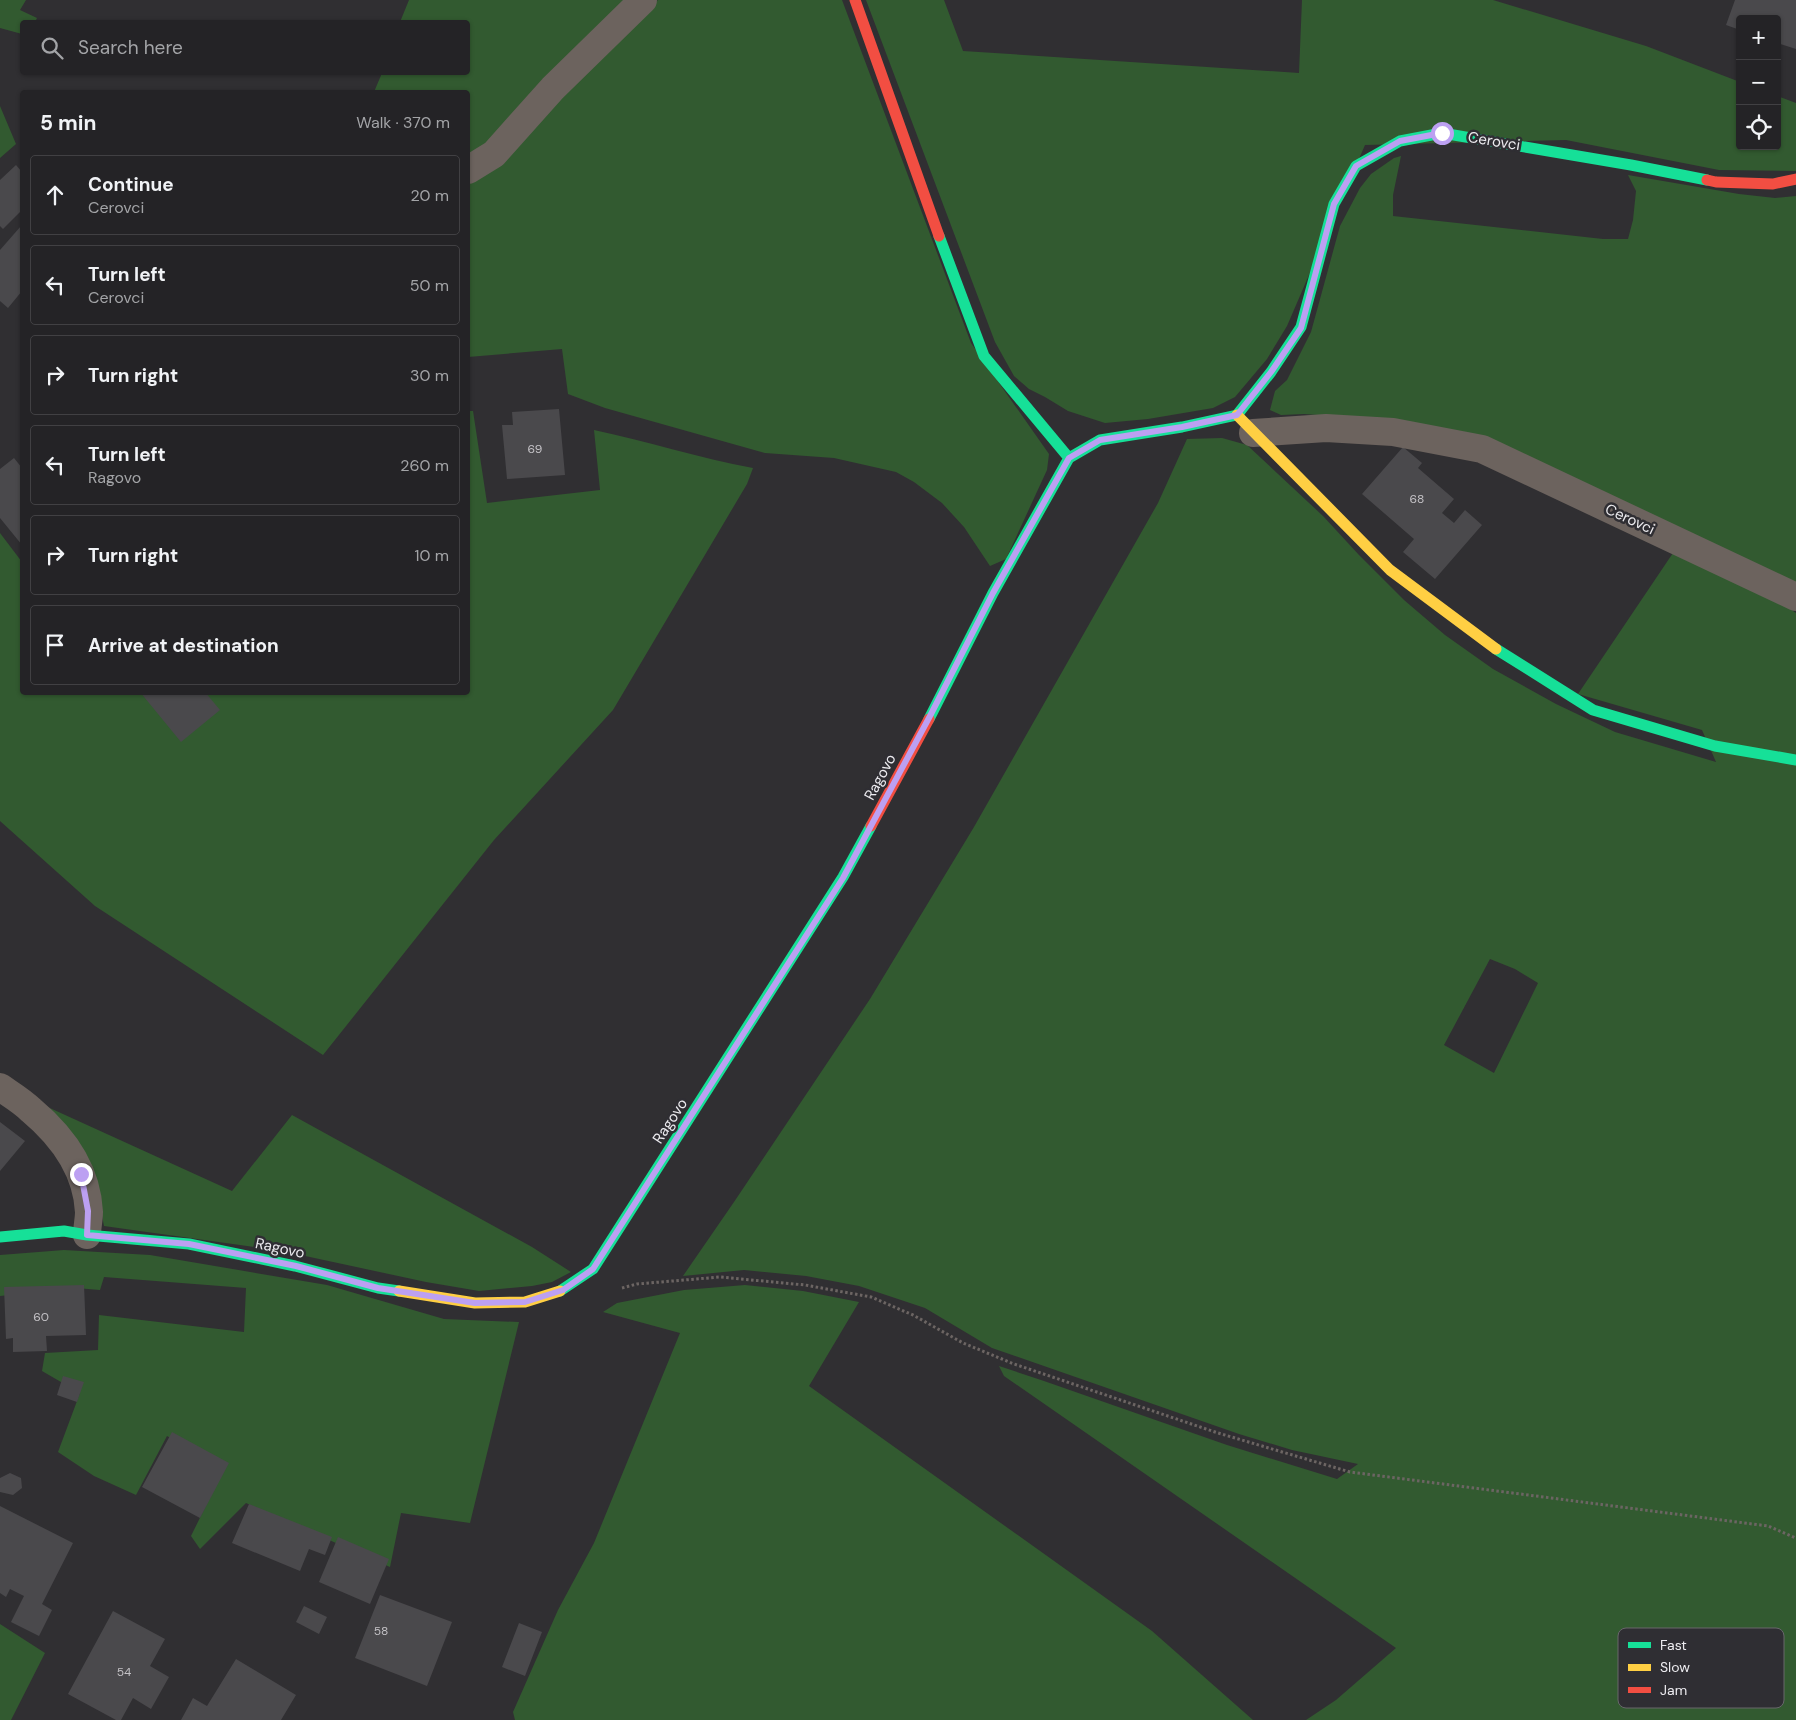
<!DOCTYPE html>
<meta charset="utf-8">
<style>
:root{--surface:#242326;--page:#302f32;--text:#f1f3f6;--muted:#a3a4a7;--line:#414043}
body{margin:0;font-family:"DM Sans",sans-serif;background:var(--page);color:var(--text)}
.controls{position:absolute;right:15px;top:15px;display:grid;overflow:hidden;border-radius:5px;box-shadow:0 1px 4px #0004}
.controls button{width:45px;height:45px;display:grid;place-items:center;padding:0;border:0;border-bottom:1px solid var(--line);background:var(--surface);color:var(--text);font:25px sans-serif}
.stop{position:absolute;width:15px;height:15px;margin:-11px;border:4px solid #bca0f2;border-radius:50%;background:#fff}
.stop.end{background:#bca0f2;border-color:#fff;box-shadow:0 1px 5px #0008}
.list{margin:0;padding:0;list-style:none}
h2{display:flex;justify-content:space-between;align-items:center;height:65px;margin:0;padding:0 20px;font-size:21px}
h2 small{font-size:16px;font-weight:400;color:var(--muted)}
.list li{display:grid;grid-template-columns:32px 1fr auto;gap:15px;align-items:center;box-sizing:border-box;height:80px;margin:0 10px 10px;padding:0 10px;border:1px solid var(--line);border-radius:5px}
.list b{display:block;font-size:19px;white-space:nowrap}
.list p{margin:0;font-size:16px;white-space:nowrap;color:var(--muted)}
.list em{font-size:16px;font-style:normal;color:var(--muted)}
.icon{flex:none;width:28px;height:28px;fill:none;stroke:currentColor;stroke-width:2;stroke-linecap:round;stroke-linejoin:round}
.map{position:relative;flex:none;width:1796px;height:1720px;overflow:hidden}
.search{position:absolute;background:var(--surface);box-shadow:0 1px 4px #0004;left:20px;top:20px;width:450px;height:55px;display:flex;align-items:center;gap:12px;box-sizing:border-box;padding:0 18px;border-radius:5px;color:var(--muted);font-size:19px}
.panel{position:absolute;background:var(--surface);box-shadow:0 1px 4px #0004;left:20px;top:90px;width:450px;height:605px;border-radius:5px}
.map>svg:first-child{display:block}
.green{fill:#325a30;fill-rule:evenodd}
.building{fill:#4a494c}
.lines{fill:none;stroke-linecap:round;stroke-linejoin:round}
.path{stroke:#6c6563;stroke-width:3;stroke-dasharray:2.5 2.5;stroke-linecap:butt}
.street{stroke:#6c635e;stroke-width:28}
.fast{stroke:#16e098;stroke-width:11}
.slow{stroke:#ffcf43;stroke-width:11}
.jam{stroke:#f24e42;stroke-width:11}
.route{stroke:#bca0f2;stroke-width:6}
.labels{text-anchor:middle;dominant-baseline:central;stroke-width:5;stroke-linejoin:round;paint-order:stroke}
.number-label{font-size:12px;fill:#c4c2c6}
.street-label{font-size:15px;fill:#ecebef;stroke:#2f2e33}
.key{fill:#2f2e33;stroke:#68676b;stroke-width:1}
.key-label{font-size:14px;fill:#ecebef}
</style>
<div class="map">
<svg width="1796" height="1720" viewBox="0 0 1796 1720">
<rect width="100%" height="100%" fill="#302f32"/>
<path class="green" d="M0 0H26L20 10 37 18 35 22H22V34L0 28Z
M409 0H628L486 146 468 156V92H374L382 73 468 72V22H400Z
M658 0H842L971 343 1049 454 1047 470 1006 559 990 566 964 527 942 503 914 482 896 472 834 458 765 453 605 408 568 394 562 349 468 357V181Z
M866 0H944L963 51 1299 73 1302 0H1493L1646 46 1740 82V146H1777V96L1796 103V171L1719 170 1566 140 1365 145 1287 326 1267 359 1235 397 1213 408 1148 419 1105 423 1068 411 1045 397 1029 389 1014 376 995 342Z
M0 106 16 144 0 158Z
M1401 156 1393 195V216L1603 239H1628L1633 220 1636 191 1628 175 1739 194 1775 198 1796 196V584L1372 419 1304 414 1281 415 1270 410 1275 391 1287 380 1311 332 1340 226 1360 188 1371 174 1394 158Z
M468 411H473L487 503 600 490 594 430C647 441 699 458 753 468L747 484 613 710 494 840 323 1055 95 906 0 821V533L22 562V692H468Z
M1222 438 1247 445 1323 516 1359 555 1404 600 1445 635 1493 669 1556 704 1615 732 1716 762 1702 730 1578 694 1675 550 1755 585 1796 613V1720H1306L1336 1700 1396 1648 1004 1376 999 1366 1044 1381 1227 1445 1337 1479 1358 1464 1292 1450 1239 1434 992 1348 925 1308 859 1286 806 1276 744 1270 683 1276 734 1202 870 999 974 827 1158 503 1187 439ZM1490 959 1515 969 1538 983 1494 1073 1444 1045Z
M41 1104 232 1191 292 1115 532 1247 571 1272 552 1282 532 1286 479 1291 426 1282 282 1251 104 1226 97 1190Z
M64 1250 150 1255 327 1285 444 1319 519 1322 470 1523 401 1513 390 1567 246 1503 200 1549 191 1536 224 1469 167 1436 136 1495 94 1476 58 1452 80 1393 42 1371 45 1353 98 1350 99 1315 244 1332 246 1288 104 1277 100 1290 76 1288 0 1296V1255Z
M745 1285 803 1291 859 1302 809 1386 1152 1631 1253 1720H515L513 1712 558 1610 594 1543 680 1333 603 1312 617 1303 684 1290Z
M0 1624 45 1653 11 1720H0Z"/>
<path class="building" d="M1735 0H1796V49L1777 43V19H1740V30L1726 25Z
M16 165 22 172V210L3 229 0 226V180Z
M21 226 22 291 8 308 0 301V250Z
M559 409 565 475 507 479 502 425H513L512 412Z
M1403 447 1422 463 1418 468 1454 499 1442 513 1454 523 1465 510 1482 525 1435 579 1403 552 1414 539 1362 494Z
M14 458 22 468V545L0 518V469Z
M140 692H205L220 710 181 742Z
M0 1122 25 1141 0 1171Z
M84 1285 86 1335 46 1336 47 1351 13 1352V1338L6 1339 4 1287Z
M63 1376 84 1382 77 1402 57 1395Z
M172 1432 229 1463 200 1518 142 1487Z
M10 1473 21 1478 22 1488 13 1495 0 1492V1478Z
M249 1504 332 1537 325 1555 309 1549 300 1571 232 1543Z
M0 1506 73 1543 42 1604 52 1610 39 1636 11 1622 24 1596 10 1589 6 1597 0 1593Z
M338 1537 389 1559 370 1604 319 1582Z
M380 1595 452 1622 427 1686 355 1658Z
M304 1606 327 1617 319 1634 296 1622Z
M113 1611 165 1639 150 1666 169 1677 151 1709 133 1698 121 1720H116L68 1694Z
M519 1623 542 1632 525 1676 502 1667Z
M236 1659 296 1695 281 1720H181L193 1698 207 1706Z"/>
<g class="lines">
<path class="path" d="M622 1288 637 1284 720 1277 805 1285 871 1297 913 1315 963 1343 1014 1364 1218 1433 1350 1472 1768 1526 1796 1538"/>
<path class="street" d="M468 170 494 154 553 88 643 0
M1253 433 1326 428 1393 432 1482 449 1796 597
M0 1087C10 1094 22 1101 31 1110 62 1136 87 1170 89 1212 89 1219 87 1228 87 1235"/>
<path class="fast" d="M939 236 984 356 1069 458
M1237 415 1271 372 1301 327 1334 204 1356 166 1400 141 1442 133 1631 165 1707 180
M1496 649 1593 710 1715 746 1796 760
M929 719 993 593 1069 458 1100 440 1182 427 1237 415
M0 1237 64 1231 87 1235 189 1244 295 1266 378 1288 399 1291
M560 1291 593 1269 843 877 871 826"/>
<path class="slow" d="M1237 415 1390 570 1496 649
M399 1291 475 1303 525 1302 560 1291"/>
<path class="jam" d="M855 0 939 236
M1707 180 1716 182 1773 184 1796 179
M871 826 929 719"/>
</g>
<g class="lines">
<path class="route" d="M81 1174 88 1211 87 1235 189 1244 296 1266 378 1288 475 1303 525 1302 563 1290 593 1269 843 878 930 716 993 593 1069 458 1100 440 1182 427 1237 415 1271 372 1301 328 1334 204 1356 166 1400 141 1442 133"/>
</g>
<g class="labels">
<g class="number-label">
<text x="535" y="449">69</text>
<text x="1417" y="499">68</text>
<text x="41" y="1317">60</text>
<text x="381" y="1631">58</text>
<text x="124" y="1672">54</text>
</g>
<g class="street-label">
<text transform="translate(1494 141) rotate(9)">Cerovci</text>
<text transform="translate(1630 519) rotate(25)">Cerovci</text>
<text transform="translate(880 777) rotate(-62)">Ragovo</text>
<text transform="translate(670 1121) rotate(-57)">Ragovo</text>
<text transform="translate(280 1248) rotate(12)">Ragovo</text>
</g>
</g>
<rect x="1618" y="1628" width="166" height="80" rx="8" class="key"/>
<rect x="1628" y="1642" width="23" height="6" fill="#16e098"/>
<rect x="1628" y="1664" width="23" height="7" fill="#ffcf43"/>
<rect x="1628" y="1687" width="23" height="6" fill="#f24e42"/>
<g class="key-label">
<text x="1660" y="1650">Fast</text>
<text x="1660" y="1672">Slow</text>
<text x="1660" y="1695">Jam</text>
</g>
</svg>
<div class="controls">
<button>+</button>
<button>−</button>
<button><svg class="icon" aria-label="locate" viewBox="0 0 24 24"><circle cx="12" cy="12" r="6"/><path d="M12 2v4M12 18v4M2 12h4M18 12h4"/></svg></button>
</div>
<div class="stop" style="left:1442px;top:133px"></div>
<div class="stop end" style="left:81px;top:1174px"></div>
<div class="search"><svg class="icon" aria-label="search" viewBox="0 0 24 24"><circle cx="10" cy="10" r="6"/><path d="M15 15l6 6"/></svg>Search here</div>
<section class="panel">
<h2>5 min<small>Walk · 370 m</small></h2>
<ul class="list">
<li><svg class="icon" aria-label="ahead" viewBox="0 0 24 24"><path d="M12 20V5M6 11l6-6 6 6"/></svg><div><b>Continue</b><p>Cerovci</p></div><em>20 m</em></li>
<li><svg class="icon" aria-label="left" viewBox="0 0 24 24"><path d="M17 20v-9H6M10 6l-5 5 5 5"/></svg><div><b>Turn left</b><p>Cerovci</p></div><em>50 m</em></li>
<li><svg class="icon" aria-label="right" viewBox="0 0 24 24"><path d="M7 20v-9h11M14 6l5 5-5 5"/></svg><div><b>Turn right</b></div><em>30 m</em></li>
<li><svg class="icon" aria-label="left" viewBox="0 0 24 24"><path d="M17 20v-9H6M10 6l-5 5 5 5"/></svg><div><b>Turn left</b><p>Ragovo</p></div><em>260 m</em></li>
<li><svg class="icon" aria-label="right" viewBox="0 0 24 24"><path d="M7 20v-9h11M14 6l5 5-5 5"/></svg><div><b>Turn right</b></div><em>10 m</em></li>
<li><svg class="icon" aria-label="arrive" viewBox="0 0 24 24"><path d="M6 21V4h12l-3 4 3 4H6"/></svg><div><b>Arrive at destination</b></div></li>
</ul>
</section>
</div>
